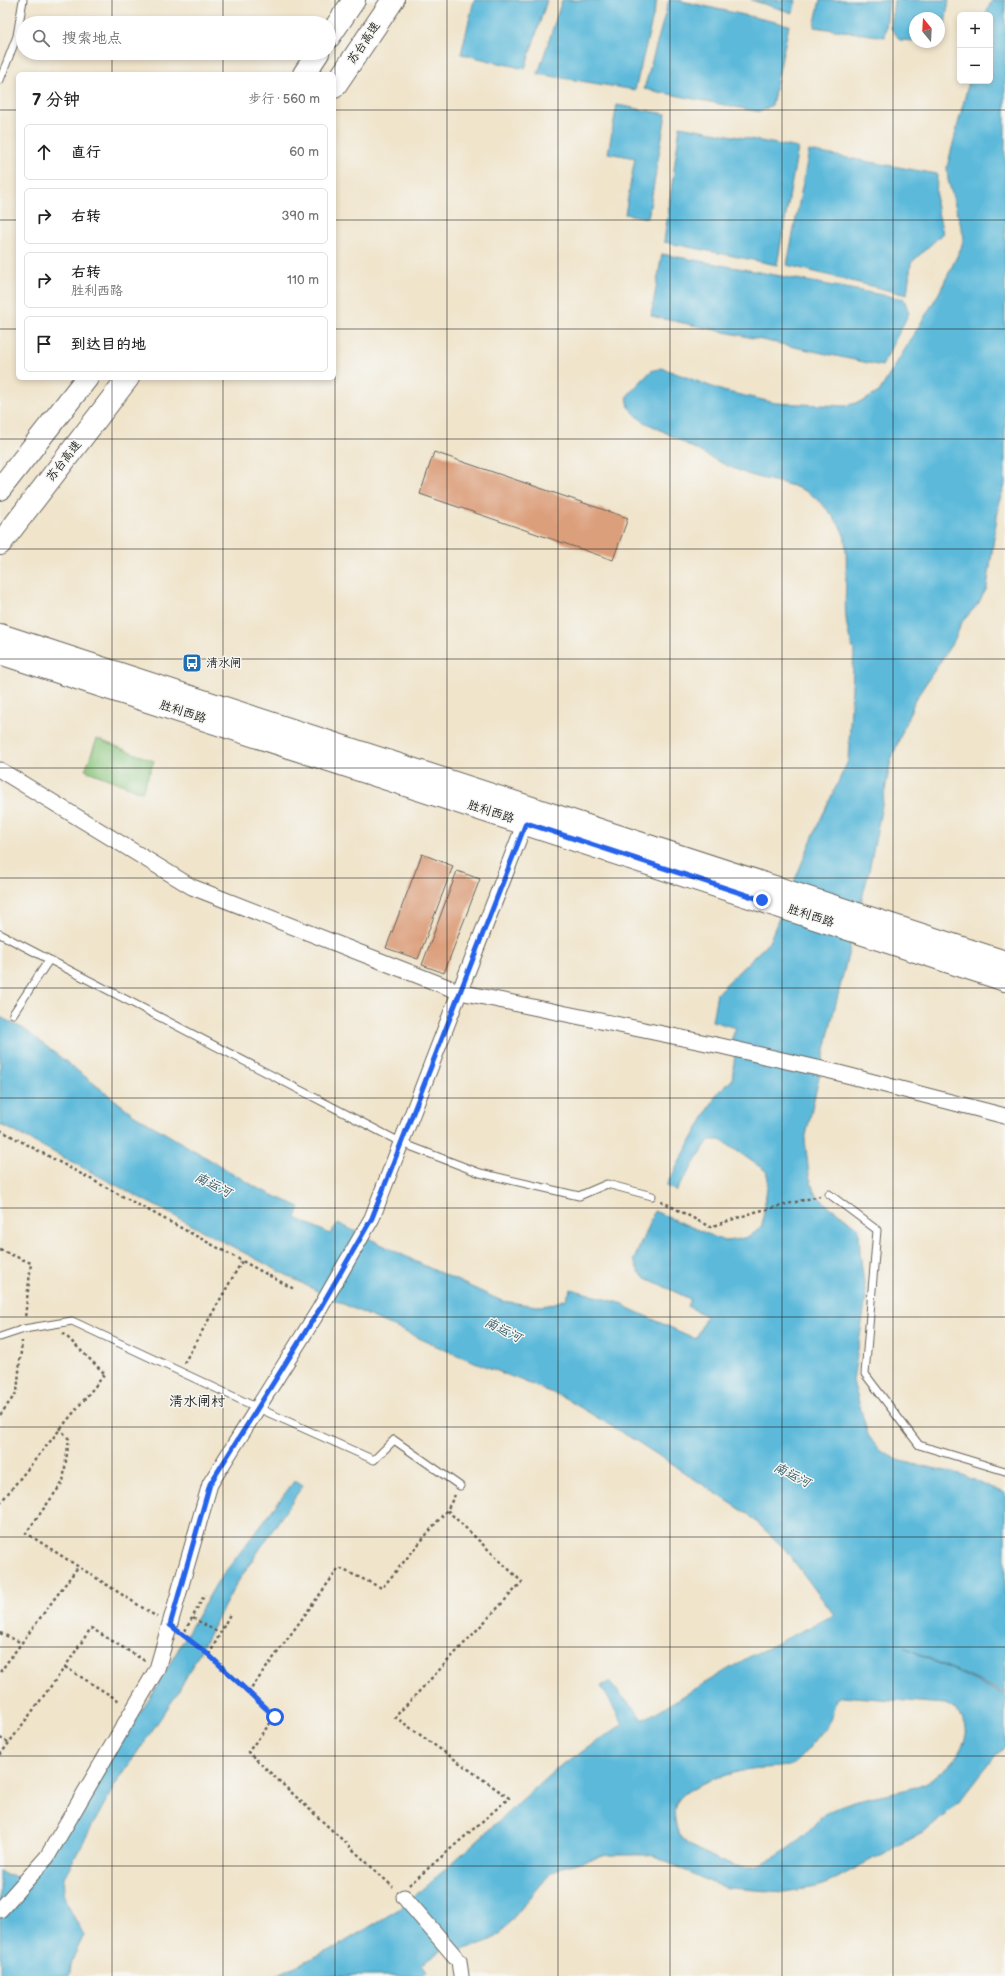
<!DOCTYPE html>
<html lang="zh">
<meta charset="utf-8">
<style>
:root{--surface:#fff;--page:#f6f6f6;--text:#222;--muted:#767676;--line:#e0e0e0}
body{margin:0;font-family:"Balsamiq Sans","LXGW WenKai TC",sans-serif;background:var(--page);color:var(--text)}
.controls{position:absolute;right:12px;top:12px;display:grid;overflow:hidden;border-radius:6px;box-shadow:0 2px 6px #0003}
.controls button{width:36px;height:36px;display:grid;place-items:center;padding:0;border:0;border-bottom:1px solid var(--line);background:var(--surface);color:var(--text);font:20px sans-serif}
.compass{position:absolute;left:909px;top:12px;width:36px;height:36px;border-radius:50%;background:var(--surface);box-shadow:0 2px 6px #0003;rotate:342deg}
.stop{position:absolute;width:12px;height:12px;margin:-9px;border:3px solid #2563eb;border-radius:50%;background:#fff}
.stop.end{background:#2563eb;border-color:#fff;box-shadow:0 1px 4px #0008}
.list{margin:0;padding:0;list-style:none}
h2{display:flex;justify-content:space-between;align-items:center;height:52px;margin:0;padding:0 16px;font-size:17px}
h2 small{font-size:13px;font-weight:400;color:var(--muted)}
.list li{display:grid;grid-template-columns:26px 1fr auto;gap:12px;align-items:center;box-sizing:border-box;height:56px;margin:0 8px 8px;padding:0 8px;border:1px solid var(--line);border-radius:6px}
.list b{display:block;font-size:15px;white-space:nowrap}
.list p{margin:0;font-size:13px;white-space:nowrap;color:var(--muted)}
.list em{font-size:13px;font-style:normal;color:var(--muted)}
.icon{flex:none;width:22px;height:22px;fill:none;stroke:currentColor;stroke-width:2;stroke-linecap:round;stroke-linejoin:round}
.map{position:relative;flex:none;width:1005px;height:1976px;overflow:hidden}
.search{position:absolute;background:var(--surface);box-shadow:0 2px 6px #0003;left:16px;top:16px;width:320px;height:44px;display:flex;align-items:center;gap:10px;box-sizing:border-box;padding:0 14px;border-radius:22px;color:var(--muted);font-size:15px}
.panel{position:absolute;background:var(--surface);box-shadow:0 2px 6px #0003;left:16px;top:72px;width:320px;height:308px;border-radius:6px}
.map>svg:first-child{display:block}
.green{fill:#88c57b;stroke:#52704c}
.water{fill:#5cb9da;stroke:#3c6a7b;fill-rule:evenodd}
.building{fill:#dc9f7c}
.lines{fill:none;stroke-linecap:round;stroke-linejoin:round}
.lane-casing{stroke:#666259;stroke-width:9}
.street-casing{stroke:#666259;stroke-width:17}
.primary-casing{stroke:#666259;stroke-width:24}
.highway-casing{stroke:#666259;stroke-width:24}
.path{stroke:#666259;stroke-width:2.5;stroke-dasharray:3 3;stroke-linecap:butt}
.lane{stroke:#fff;stroke-width:7}
.street{stroke:#fff;stroke-width:15}
.primary{stroke:#fff;stroke-width:22}
.highway{stroke:#fff;stroke-width:22}
.route{stroke:#2563eb;stroke-width:5}
.grid{fill:none;stroke:#1c1c1c;stroke-width:1;stroke-opacity:0.55}
.labels{text-anchor:middle;dominant-baseline:central;stroke-width:3;stroke-linejoin:round;paint-order:stroke}
.street-label{font-size:12px;fill:#1c1c1c;stroke:#f6f6f2}
.poi-label{font-size:12px;fill:#1c1c1c;stroke:#f6f6f2;text-anchor:start}
.water-label{font-size:13px;font-style:italic;fill:#365b68;stroke:#f6f6f2}
.quarter-label{font-size:14px;fill:#1c1c1c;stroke:#f6f6f2}
</style>
<div class="map">
<svg width="1005" height="1976" viewBox="0 0 1005 1976">
<rect width="100%" height="100%" fill="#f6f6f2"/>
<filter id="ink" filterUnits="userSpaceOnUse"><feTurbulence type="fractalNoise" baseFrequency=".025" numOctaves="2"/><feDisplacementMap in="SourceGraphic" scale="8" xChannelSelector="R" yChannelSelector="G"/><feConvolveMatrix kernelMatrix="1 2 1 2 8 2 1 2 1" color-interpolation-filters="sRGB"/></filter>
<filter id="wash" filterUnits="userSpaceOnUse"><feTurbulence type="fractalNoise" baseFrequency=".012" numOctaves="4" result="noise"/><feDisplacementMap in="SourceGraphic" scale="16" xChannelSelector="R" yChannelSelector="G"/><feGaussianBlur stdDeviation="0.9" result="paint"/><feColorMatrix in="noise" values="0 0 0 0 0 0 0 0 0 0 0 0 0 0 0 0 0 1.4 0 .05"/><feComposite in="paint" operator="in"/></filter>
<g filter="url(#wash)">
<rect width="100%" height="100%" fill="#f0e4cb"/>
<path class="green" d="M97 739 154 761 142 792 85 770Z"/>
<path class="water" d="M474 0H547L525 69 461 54Z
M562 0H657L635 90 538 74Z
M669 0H677L789 25 772 105 760 112 644 89Z
M751 0H796L793 13Z
M820 0H889L885 37 814 27Z
M894 0H949L942 42H939V18H915V41L900 40 891 28Z
M992 0H1005V485L999 502 987 588 978 604 962 622 955 639 915 700 891 760 869 871 831 1023 805 1140 809 1175 814 1192 826 1204 859 1228 860 1253 866 1298 853 1381 868 1435 879 1450 900 1461 960 1474 1005 1493V1693L904 1647 1005 1695V1747L995 1756 958 1803 930 1828 830 1882 817 1887 784 1892 728 1888 715 1884 651 1855H607L562 1867 550 1874 498 1936 486 1942 453 1953 446 1947 422 1964 427 1971 421 1976H274L336 1947 399 1909 441 1873 556 1769 623 1724 601 1686 609 1682 642 1718 648 1717 747 1658 834 1615 784 1548 749 1515 641 1444 563 1397 452 1353 332 1299 0 1124V1017L24 1029 133 1114 259 1189 300 1207 296 1218 330 1234 338 1223 425 1266 502 1301 537 1306 549 1305 566 1299 571 1289 624 1304 628 1308 696 1339 706 1316 687 1306 690 1299 642 1276 638 1271 634 1260 654 1211 724 1241C739 1240 753 1238 762 1225L768 1179 766 1171 721 1140H709L676 1191 666 1186 718 1092 732 1080 736 1045 730 1043 736 1028 712 1021 717 993 769 942 816 829 848 761 854 651C838 612 850 579 845 540 844 526 821 501 809 493 788 481 763 481 742 472 708 459 676 436 642 421L629 408 627 396 651 371 662 368 723 391 776 403 845 406 863 401 879 392 939 293 961 248 964 237 948 180 947 167 969 81H990V15H985ZM842 1696 945 1704C958 1710 968 1720 966 1735 963 1748 955 1760 945 1768 938 1774 932 1780 925 1783 895 1796 861 1794 832 1810 821 1815 813 1827 804 1835 787 1851 758 1873 732 1865 723 1863 715 1858 707 1854 695 1848 680 1843 677 1829 675 1821 673 1811 676 1804 685 1784 731 1773 751 1769 764 1767 781 1769 794 1763 801 1759 826 1728 830 1720 833 1714 834 1705 836 1699Z
M617 105 666 114 648 218 625 214 635 158 608 153Z
M680 126 798 148 777 265 664 242Z
M809 151 937 174 936 204 943 233 911 263 907 295 787 265Z
M662 254 904 299 909 313 882 366 651 316Z
M295 1480 303 1485 235 1586 177 1694 115 1785 64 1877C61 1898 74 1917 84 1935L73 1958 69 1976H0V1870L6 1875 27 1879 150 1698 216 1584Z"/>
<g id="blocks">
<path class="building" d="M434 452 628 518 613 560 420 494Z
M422 854 453 866 418 959 386 948Z
M457 871 480 879 444 973 422 965Z"/>
</g>
</g>
<g filter="url(#ink)">
<use href="#blocks" fill-opacity="0" stroke="#666259" stroke-width="1"/>
<g class="lines">
<g class="lane-casing">
<path id="lane" d="M0 80 17 36 23 0
M0 934 402 1143 480 1173 579 1196 607 1184 652 1196
M13 1014 49 960
M829 1194 877 1230 865 1374 919 1445 1005 1471
M0 1337 24 1329 72 1321 258 1408 374 1460 394 1440 460 1486"/>
</g>
<g class="street-casing">
<path id="street" d="M0 770 192 887 460 992 721 1046 835 1072 1005 1116
M404 1897 459 1961 461 1976
M0 1910 47 1857 157 1669 210 1484 319 1310 372 1218 528 815"/>
</g>
<g class="primary-casing">
<path id="primary" d="M0 635 1005 962
M0 653 1005 980"/>
</g>
<g class="highway-casing">
<path id="highway" d="M329 37 354 0
M304 74 318 53
M334 87 393 0
M0 489 87 378
M0 544 128 378"/>
</g>
<path class="path" d="M0 1130 294 1289
M661 1201 710 1227 755 1212 820 1196
M0 1250 31 1263 25 1318
M184 1363 242 1261
M0 1415 17 1392 22 1341
M59 1428 69 1439 63 1482 26 1533 157 1617
M0 1503 105 1374 63 1333
M193 1618 219 1633
M185 1631 205 1594
M0 1633 22 1643
M182 1634 209 1655 275 1717 248 1752 393 1887
M209 1655 230 1614
M65 1667 121 1702
M0 1672 78 1567
M248 1693 339 1568 382 1588 447 1510 455 1495
M0 1738 10 1743
M0 1755 65 1667 91 1628 145 1661
M409 1885 509 1798 395 1717 522 1582 447 1510"/>
<use href="#lane" class="lane"/>
<use href="#street" class="street"/>
<use href="#primary" class="primary"/>
<use href="#highway" class="highway"/>
</g>
</g>
<g class="lines" filter="url(#ink)">
<path class="route" d="M275 1717 209 1655 170 1625 210 1484 319 1310 372 1218 526 823 762 900"/>
</g>
<path class="grid" d="M112 0V23M223 0V23M335 0V1976M447 0V1976M558 0V1976M670 0V1976M782 0V1976M893 0V1976M112 53V74M223 53V74M0 110H18M334 110H1005M0 220H18M334 220H1005M0 329H18M334 329H1005M112 378V1976M223 378V1976M0 439H1005M0 549H1005M0 659H1005M0 768H1005M0 878H1005M0 988H1005M0 1098H1005M0 1208H1005M0 1317H1005M0 1427H1005M0 1537H1005M0 1647H1005M0 1756H1005M0 1866H1005"/>
<defs>
<g id="bus-square" transform="scale(1)"><rect x="-9" y="-9" width="18" height="18" rx="4" fill="#1f6fb2" stroke="#f6f6f2"/><path d="M-5-6H5V4H4V6H2V4H-2V6H-4V4H-5ZM-3.5-4V0h7V-4ZM-3.5 1.2v1.5H-2V1.2ZM2 1.2v1.5H3.5V1.2Z" fill="#fff"/></g>
</defs>
<g fill-rule="evenodd">
<use href="#bus-square" x="192" y="663"/>
</g>
<g class="labels">
<g class="street-label">
<text transform="translate(364 43) rotate(-56)">苏台高速</text>
<text transform="translate(64 461) rotate(-52)">苏台高速</text>
<text transform="translate(183 712) rotate(18)">胜利西路</text>
<text transform="translate(491 812) rotate(18)">胜利西路</text>
<text transform="translate(811 916) rotate(18)">胜利西路</text>
</g>
<g class="poi-label">
<text x="206" y="663">清水闸</text>
</g>
<g class="water-label">
<text transform="translate(213 1185) rotate(27)">南运河</text>
<text transform="translate(503 1330) rotate(27)">南运河</text>
<text transform="translate(792 1475) rotate(27)">南运河</text>
</g>
<g class="quarter-label">
<text x="197" y="1401">清水闸村</text>
</g>
</g>
</svg>
<div class="controls">
<button>+</button>
<button>−</button>
</div>
<svg class="compass" viewBox="-18 -18 36 36"><path d="M0-13l5 13h-10z" fill="#e53935"/><path d="M0 13l5-13h-10z" fill="#767676"/></svg>
<div class="stop" style="left:275px;top:1717px"></div>
<div class="stop end" style="left:762px;top:900px"></div>
<div class="search"><svg class="icon" aria-label="search" viewBox="0 0 24 24"><circle cx="10" cy="10" r="6"/><path d="M15 15l6 6"/></svg>搜索地点</div>
<section class="panel">
<h2>7 分钟<small>步行 · 560 m</small></h2>
<ul class="list">
<li><svg class="icon" aria-label="ahead" viewBox="0 0 24 24"><path d="M12 20V5M6 11l6-6 6 6"/></svg><div><b>直行</b></div><em>60 m</em></li>
<li><svg class="icon" aria-label="right" viewBox="0 0 24 24"><path d="M7 20v-9h11M14 6l5 5-5 5"/></svg><div><b>右转</b></div><em>390 m</em></li>
<li><svg class="icon" aria-label="right" viewBox="0 0 24 24"><path d="M7 20v-9h11M14 6l5 5-5 5"/></svg><div><b>右转</b><p>胜利西路</p></div><em>110 m</em></li>
<li><svg class="icon" aria-label="arrive" viewBox="0 0 24 24"><path d="M6 21V4h12l-3 4 3 4H6"/></svg><div><b>到达目的地</b></div></li>
</ul>
</section>
</div>
